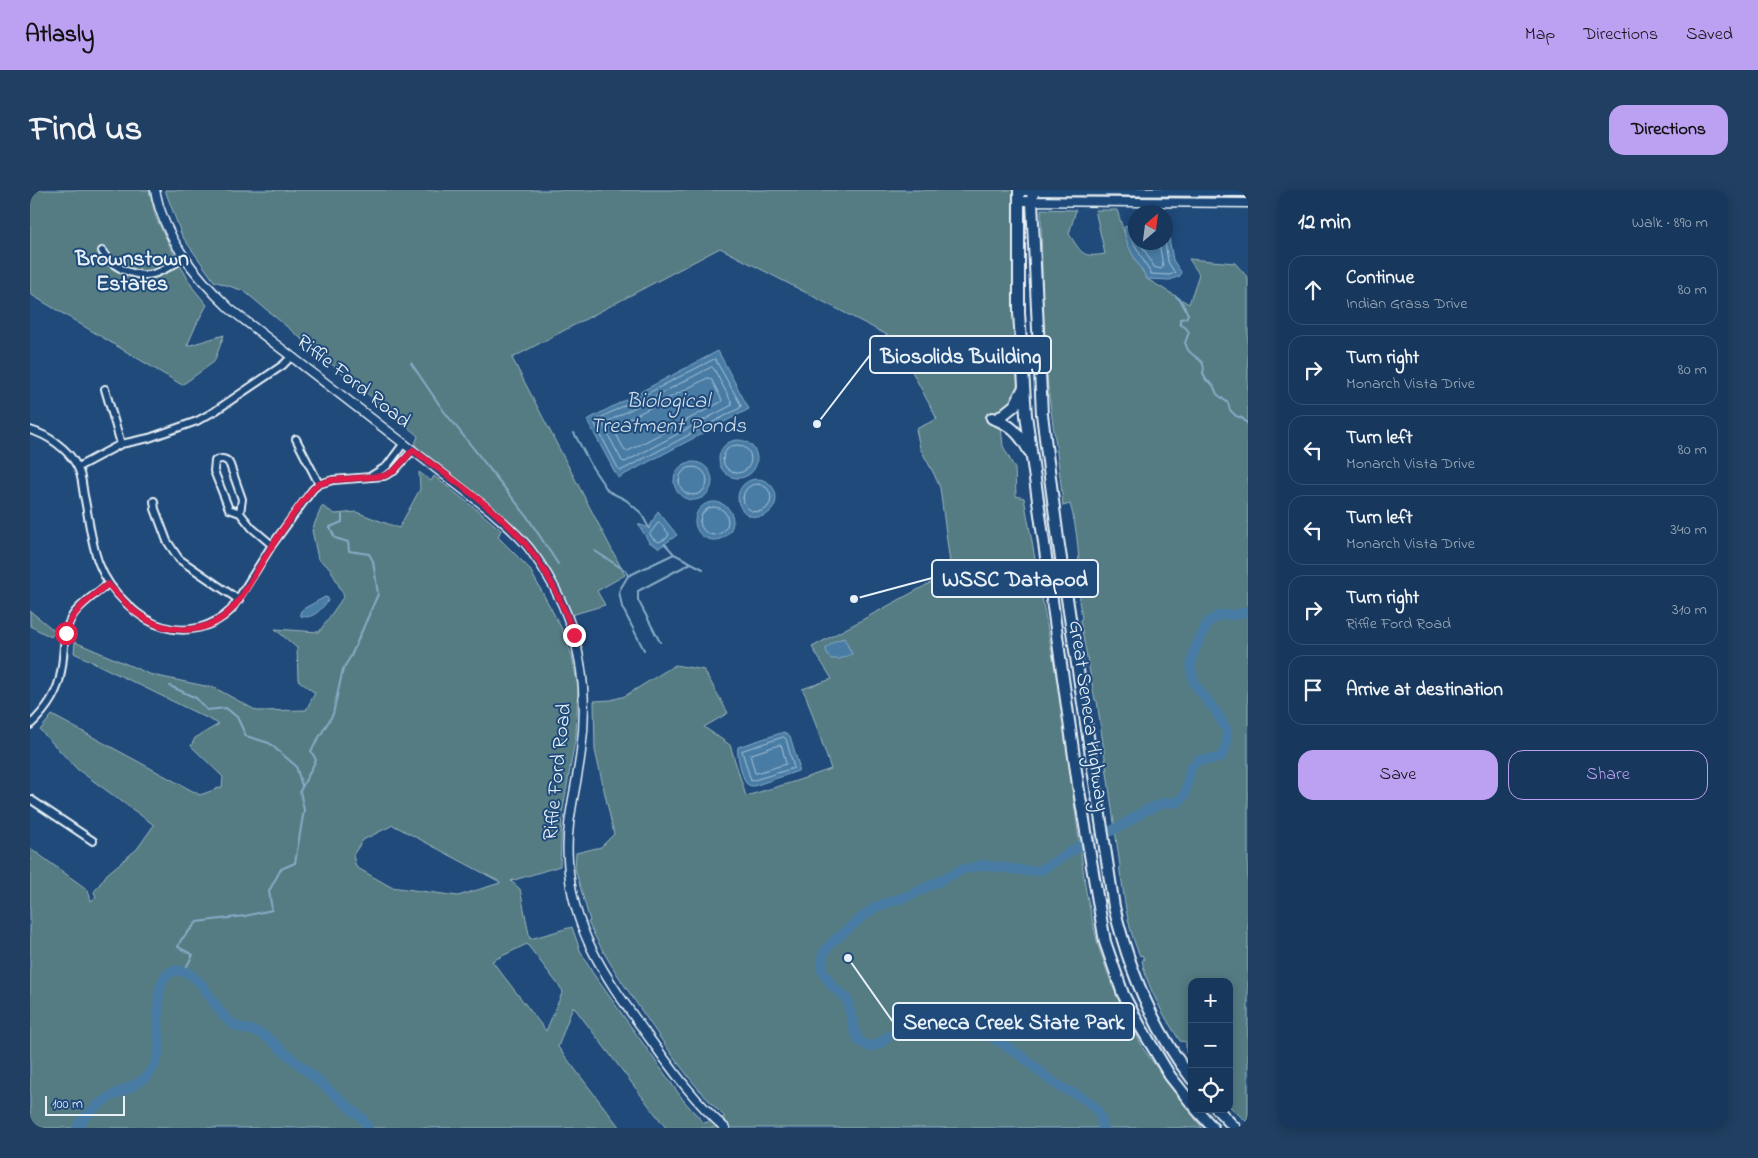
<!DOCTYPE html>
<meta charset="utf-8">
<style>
:root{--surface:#17385c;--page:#203f62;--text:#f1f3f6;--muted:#9eacbb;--line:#365272;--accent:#bca0f2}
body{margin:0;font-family:"Indie Flower",sans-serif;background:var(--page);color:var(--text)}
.controls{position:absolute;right:15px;bottom:15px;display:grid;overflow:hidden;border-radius:10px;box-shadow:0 2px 12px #0003}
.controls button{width:45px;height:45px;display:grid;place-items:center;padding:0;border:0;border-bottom:1px solid var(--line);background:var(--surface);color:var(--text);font:25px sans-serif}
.compass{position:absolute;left:1098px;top:15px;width:45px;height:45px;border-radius:50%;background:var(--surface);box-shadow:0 2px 12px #0003;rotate:28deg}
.scale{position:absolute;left:15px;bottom:12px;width:80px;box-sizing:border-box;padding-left:5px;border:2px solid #e8f1f8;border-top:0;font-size:14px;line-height:18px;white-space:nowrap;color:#e8f1f8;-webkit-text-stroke:4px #1f4a7a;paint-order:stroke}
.stop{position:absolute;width:15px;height:15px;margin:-11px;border:4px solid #e11d48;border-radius:50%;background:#fff}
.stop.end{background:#e11d48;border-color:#fff;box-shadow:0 1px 5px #0008}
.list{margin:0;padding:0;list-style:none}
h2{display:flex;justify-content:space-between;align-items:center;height:65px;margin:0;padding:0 20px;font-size:21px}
h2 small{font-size:16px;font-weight:400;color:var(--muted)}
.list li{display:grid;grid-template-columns:32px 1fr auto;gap:15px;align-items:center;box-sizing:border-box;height:70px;margin:0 10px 10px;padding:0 10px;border:1px solid var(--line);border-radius:15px}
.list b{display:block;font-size:19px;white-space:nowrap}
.list p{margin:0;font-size:16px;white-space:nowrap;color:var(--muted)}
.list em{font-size:16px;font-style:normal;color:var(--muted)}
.actions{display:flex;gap:10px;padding:15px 20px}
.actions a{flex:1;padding:11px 0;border:1px solid var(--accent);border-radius:15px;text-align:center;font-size:18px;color:var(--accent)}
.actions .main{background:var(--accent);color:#111}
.icon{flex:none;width:28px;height:28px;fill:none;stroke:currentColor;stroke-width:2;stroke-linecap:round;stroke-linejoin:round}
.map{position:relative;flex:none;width:1218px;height:938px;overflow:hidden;border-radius:15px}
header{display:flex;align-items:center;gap:30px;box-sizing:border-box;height:70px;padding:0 25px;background:var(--accent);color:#111}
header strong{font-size:24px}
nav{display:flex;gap:28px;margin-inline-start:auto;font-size:18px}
.intro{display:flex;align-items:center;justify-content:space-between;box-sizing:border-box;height:120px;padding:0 30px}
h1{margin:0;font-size:35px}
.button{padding:12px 22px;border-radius:15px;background:var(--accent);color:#111;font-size:18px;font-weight:700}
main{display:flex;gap:30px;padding:0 30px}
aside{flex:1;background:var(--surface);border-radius:15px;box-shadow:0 2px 12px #0003}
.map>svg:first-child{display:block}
.green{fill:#547c83;stroke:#9eb6be;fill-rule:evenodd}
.water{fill:#487ca5;stroke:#88abc6}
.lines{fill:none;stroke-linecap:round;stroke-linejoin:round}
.shore{stroke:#a8c2d7;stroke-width:1}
.stream{stroke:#88abc6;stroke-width:2}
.river{stroke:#487ca5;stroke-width:10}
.minor-casing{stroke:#e8f1f8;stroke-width:10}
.tertiary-casing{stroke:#e8f1f8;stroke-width:11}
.primary-casing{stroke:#e8f1f8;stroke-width:14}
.minor{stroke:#1f4a7a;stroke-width:6}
.tertiary{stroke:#1f4a7a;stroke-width:8}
.primary{stroke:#1f4a7a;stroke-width:10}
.route{stroke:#e11d48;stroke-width:6}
.labels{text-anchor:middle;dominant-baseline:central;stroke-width:4;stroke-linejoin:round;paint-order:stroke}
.street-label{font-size:21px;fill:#e8f1f8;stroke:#1f4a7a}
.neighbourhood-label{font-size:22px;font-weight:bold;fill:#e8f1f8;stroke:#1f4a7a}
.water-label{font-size:22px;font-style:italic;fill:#d0dfec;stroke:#1f4a7a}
.leader{fill:none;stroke:#e8f1f8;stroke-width:2}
.callout-dot{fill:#e8f1f8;stroke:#1f4a7a;stroke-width:2}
.callout{fill:#1f4a7a;stroke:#e8f1f8;stroke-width:2}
.callout-label{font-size:22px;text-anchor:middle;font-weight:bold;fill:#e8f1f8}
</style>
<header>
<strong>Atlasly</strong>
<nav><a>Map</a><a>Directions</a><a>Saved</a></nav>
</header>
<div class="intro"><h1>Find us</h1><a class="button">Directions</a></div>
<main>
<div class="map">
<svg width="1218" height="938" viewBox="0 0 1218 938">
<rect width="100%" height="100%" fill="#1f4a7a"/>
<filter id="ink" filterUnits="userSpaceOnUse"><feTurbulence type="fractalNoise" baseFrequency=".02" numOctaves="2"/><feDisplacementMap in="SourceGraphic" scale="10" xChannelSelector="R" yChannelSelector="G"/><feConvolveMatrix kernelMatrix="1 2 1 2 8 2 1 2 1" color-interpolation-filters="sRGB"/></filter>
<g filter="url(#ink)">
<path class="green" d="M0 0H119L126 28 145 66 163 98 177 115 167 133 157 156 194 145 184 172 152 195 0 104Z
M135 0H985L994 193 988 210 970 227 973 256 985 279 986 306 994 308 1029 501 1056 701 1068 755 1082 795 1114 860 1172 938H636L543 816 528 857 590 938H0V658L58 700 61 711 66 707 64 702 77 684 107 659 124 635 47 579 10 540 22 525 170 605 192 597 193 587 161 556 165 548 189 534 44 463 45 452 122 485 185 498 227 521 276 520 285 503 268 490 267 458 245 439 289 442 314 406 300 378 288 369 282 340 292 316 305 324 326 322 369 338 390 299 389 282 401 291 404 286 446 319 471 340 468 347 499 378 532 439 542 466 548 497 546 545 532 624 530 676 481 691 490 699 500 749 542 737 550 760 562 782 654 911 674 933 695 927C665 899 641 864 618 830 596 798 574 767 558 732L560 731 545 679 546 663 571 657 584 644 565 560 564 511 581 510 595 506 645 475 674 480 698 523 674 537 700 555 716 606 763 592 801 579 776 506 772 499 802 489 782 457 913 386 918 381 920 373 910 298 904 284 890 258 886 239 907 229 865 149 690 58 482 168 595 385 567 401 575 415 538 426 498 357 383 260 388 246 214 101 184 91 152 46ZM363 635 470 692V693L428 706 361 697 326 677 323 665 333 650ZM497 754 533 801 516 841 462 771Z
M1011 19 1046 20 1039 44C1052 63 1051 68 1075 64L1065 20H1087L1097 52 1117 89 1159 114 1169 84 1159 69 1205 73 1218 88V933L1199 916V792H1162V872L1156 862V852L1150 851C1134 826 1118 800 1112 771L1114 769 1112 765 1110 766C1099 742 1095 717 1092 692 1091 686 1089 682 1090 676L1067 511 1065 510 1050 430 1052 428 1049 411 1050 406 1048 402 1050 396C1049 369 1048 340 1040 314L1033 316C1030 277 1023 238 1018 198 1012 139 1012 79 1011 19Z
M0 421 25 441 21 447 0 436Z"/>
<path class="water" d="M1101 33 1105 34 1106 52H1136V36L1137 37 1143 70 1151 82 1150 86 1140 90 1117 89C1108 73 1094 55 1094 37Z
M688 161 719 219 588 288 557 230Z
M689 269a19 19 0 1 1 38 0a19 19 0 1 1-38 0Z
M644 291a19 19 0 1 1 38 0a19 19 0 1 1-38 0Z
M708 308a19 19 0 1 1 38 0a19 19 0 1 1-38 0Z
M665 331a19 19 0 1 1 38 0a19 19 0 1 1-38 0Z
M628 321 647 345 629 358 619 352 608 334 619 338Z
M295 407 298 408V411C291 419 283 430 271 426L270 422 273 419Z
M814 448 822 464 810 469H801L797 464 796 458 805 451Z
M754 542 760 546 769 576 768 581 724 596C720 596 719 596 716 593 712 587 706 563 708 557Z"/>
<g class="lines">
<path class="shore" d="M1106 39 1099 40 1102 50 1121 84 1139 85 1145 83 1138 72 1135 52
M1110 52 1124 77 1131 79 1133 76 1129 52
M685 169 711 215 710 218 592 280H589L565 234V231Z
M682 177 684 179 702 213V215L595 272 592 271 574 237V234Z
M678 188 681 189 692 210 691 212 598 261H595L584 240V237Z
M693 269a14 14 0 1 1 28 0a14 14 0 1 1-28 0Z
M649 291a14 14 0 1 1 28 0a14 14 0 1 1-28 0Z
M713 308a14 14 0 1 1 28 0a14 14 0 1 1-28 0Z
M670 331a14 14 0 1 1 28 0a14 14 0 1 1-28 0Z
M629 332 639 344 637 348 629 352 623 349 620 344Z
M754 547 756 549 764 578 721 591 712 561Z
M750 555 752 557 756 574 727 583H725L720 565Z"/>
<path class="stream" d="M1146 106 1151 111 1158 124 1156 128 1150 129V134L1156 138 1159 142 1155 153C1156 155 1157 158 1158 160 1165 169 1177 170 1173 183L1176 190 1183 195 1187 204 1198 213 1200 220 1206 226 1212 228 1218 234
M381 173 413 220 496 325 528 374
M544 243 562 277 578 301 596 310 611 323 619 338
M635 354 644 364 673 379
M565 361 596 381 598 386
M630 452 608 410V401L661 373
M614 460 592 417 589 401 598 386 644 364
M140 496 166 508 177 520 196 518 207 527 216 546 239 553 266 576 272 596
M154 781 163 765 148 757 151 750 167 732 215 726 242 720 239 701 251 679 265 673 274 620 270 601 286 570 281 561 303 524 313 479 321 466 348 404 343 371 339 364 319 361 318 352 305 348 300 337 312 332V325"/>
<path class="river" d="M47 938C54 925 67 915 80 907 96 897 113 895 123 878 126 873 128 865 129 860 131 842 118 776 151 781 173 784 183 819 200 832 208 839 219 839 228 842 232 844 235 846 238 848L332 928 338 938
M1073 938C1069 906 1045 908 1023 892 1010 883 998 870 984 861 965 848 942 836 919 829 912 827 901 828 893 828 867 830 860 852 841 857L829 851 824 839 817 809 802 796 792 780 793 764 801 753 829 730 845 717 881 705 931 680 952 675 998 681 1011 680 1050 656 1091 636 1116 620 1134 613 1149 612 1155 604 1161 577 1169 570 1184 569 1191 567 1196 557 1197 541 1187 523 1164 493 1161 477 1164 461 1178 432 1190 425H1204L1218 421"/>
<g class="minor-casing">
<path id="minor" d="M72 61C77 69 84 75 92 79 120 92 130 82 154 68
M75 199 91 254
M0 240C18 245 38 259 47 276 53 286 52 299 55 310 63 352 63 382 96 413 107 424 119 433 134 437 158 444 183 437 201 420L242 355 283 299 289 294 303 290 354 286 364 281 383 260
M266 249 289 294
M48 277 91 254 119 248 167 231 185 221 253 175 262 166
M341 286 357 276 374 253
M124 311 125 319 137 351 149 369 209 410
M210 323 199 319 184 281 185 271C191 268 197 268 200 275L212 309 210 323 222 338 242 355
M0 535C15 521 28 504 31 482 35 463 32 442 43 425 49 415 68 402 78 394
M0 609 63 651"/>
</g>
<g class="tertiary-casing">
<path id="tertiary" d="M125 0C134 48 165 86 200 119L461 321C474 333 488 344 499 358 545 418 561 486 551 561 547 597 535 633 538 670 542 744 578 790 620 849 643 881 665 912 695 938
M989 1 1218 2
M989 11 1218 13"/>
</g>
<g class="primary-casing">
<path id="primary" d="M989 0V123L996 225 1048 595 1075 752 1093 804 1110 836 1140 886 1162 914
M1003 0 1002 12 1012 224 1017 264 1028 349 1084 717C1099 779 1122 838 1162 889
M970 227 985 215 993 199
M962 228C980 234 990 244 999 261
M1166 919 1183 938
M1187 919 1205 938"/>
</g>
<use href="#minor" class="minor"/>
<use href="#tertiary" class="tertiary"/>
<use href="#primary" class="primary"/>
</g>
</g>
<g class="lines" filter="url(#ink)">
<path class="route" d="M36 443C41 420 61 408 78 394 87 404 97 416 108 424 132 442 168 446 193 427 210 414 220 392 231 374 246 349 263 322 283 299L289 294 303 290 354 286 364 281 383 260C422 290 467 318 498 357 519 383 533 414 544 445"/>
</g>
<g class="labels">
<g class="street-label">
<text transform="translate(323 192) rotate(38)">Riffle Ford Road</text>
<text transform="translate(1058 526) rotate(82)">Great Seneca Highway</text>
<text transform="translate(528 582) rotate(-84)">Riffle Ford Road</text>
</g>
<g class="neighbourhood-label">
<text x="102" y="70">Brownstown<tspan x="102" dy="25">Estates</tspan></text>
</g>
<g class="water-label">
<text x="638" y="212">Biological<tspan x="638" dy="25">Treatment Ponds</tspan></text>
</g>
</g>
<path class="leader" d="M787 234L840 165M824 409L902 388M818 768L863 832"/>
<g class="callout-dot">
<circle cx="787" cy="234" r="5"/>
<circle cx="824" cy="409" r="5"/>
<circle cx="818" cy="768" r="5"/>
</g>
<g class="callout">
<rect x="840" y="146" width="181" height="37" rx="5"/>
<rect x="902" y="370" width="166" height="37" rx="5"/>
<rect x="863" y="813" width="241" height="37" rx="5"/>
</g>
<g class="callout-label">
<text x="931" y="173">Biosolids Building</text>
<text x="985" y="396">WSSC Datapod</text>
<text x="984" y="839">Seneca Creek State Park</text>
</g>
</svg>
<div class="controls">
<button>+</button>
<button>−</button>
<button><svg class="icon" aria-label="locate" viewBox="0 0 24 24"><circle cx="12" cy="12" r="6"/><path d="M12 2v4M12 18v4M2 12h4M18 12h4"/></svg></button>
</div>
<svg class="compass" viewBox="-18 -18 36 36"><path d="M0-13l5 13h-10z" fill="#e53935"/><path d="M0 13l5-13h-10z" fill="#9eacbb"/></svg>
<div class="scale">100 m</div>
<div class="stop" style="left:36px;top:443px"></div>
<div class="stop end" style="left:544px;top:445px"></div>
</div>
<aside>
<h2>12 min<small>Walk · 890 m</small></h2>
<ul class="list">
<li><svg class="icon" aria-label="ahead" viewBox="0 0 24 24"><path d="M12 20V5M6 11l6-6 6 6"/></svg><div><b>Continue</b><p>Indian Grass Drive</p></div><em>80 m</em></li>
<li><svg class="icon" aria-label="right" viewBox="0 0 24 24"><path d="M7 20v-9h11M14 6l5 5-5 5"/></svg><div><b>Turn right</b><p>Monarch Vista Drive</p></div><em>80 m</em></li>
<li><svg class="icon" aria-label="left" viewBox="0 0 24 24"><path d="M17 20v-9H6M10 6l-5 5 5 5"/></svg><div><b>Turn left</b><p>Monarch Vista Drive</p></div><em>80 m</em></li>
<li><svg class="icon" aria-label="left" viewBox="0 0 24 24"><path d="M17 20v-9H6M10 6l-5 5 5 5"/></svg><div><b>Turn left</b><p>Monarch Vista Drive</p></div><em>340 m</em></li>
<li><svg class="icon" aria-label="right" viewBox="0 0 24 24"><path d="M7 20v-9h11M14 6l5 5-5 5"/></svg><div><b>Turn right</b><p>Riffle Ford Road</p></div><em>310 m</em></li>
<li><svg class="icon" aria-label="arrive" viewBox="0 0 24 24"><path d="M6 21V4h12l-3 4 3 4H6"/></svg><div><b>Arrive at destination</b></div></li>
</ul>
<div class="actions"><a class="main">Save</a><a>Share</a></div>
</aside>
</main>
